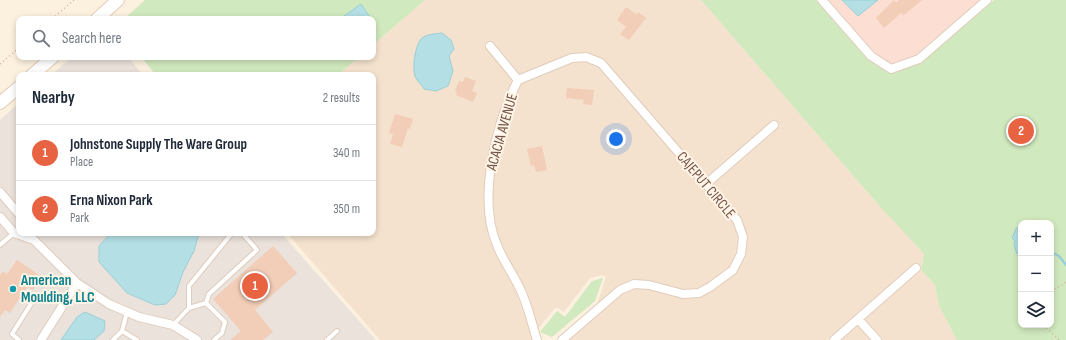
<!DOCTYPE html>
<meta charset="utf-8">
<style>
:root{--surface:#fff;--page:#f2f2f3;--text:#1f2937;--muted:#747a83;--line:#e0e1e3;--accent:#e86342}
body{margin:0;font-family:"Sofia Sans Condensed",sans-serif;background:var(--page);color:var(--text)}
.controls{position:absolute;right:12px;bottom:12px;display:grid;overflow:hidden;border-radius:8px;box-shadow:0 2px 6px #0003}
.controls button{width:36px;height:36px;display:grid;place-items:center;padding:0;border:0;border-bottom:1px solid var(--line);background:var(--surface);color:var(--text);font:20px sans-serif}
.you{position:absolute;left:616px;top:139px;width:14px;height:14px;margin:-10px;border:3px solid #fff;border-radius:50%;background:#1a73e8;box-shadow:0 0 0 6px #1a73e833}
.badge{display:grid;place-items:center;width:26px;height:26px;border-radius:50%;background:var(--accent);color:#fff;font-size:13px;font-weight:700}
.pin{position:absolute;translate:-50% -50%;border:2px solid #fff;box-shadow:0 1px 4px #0006}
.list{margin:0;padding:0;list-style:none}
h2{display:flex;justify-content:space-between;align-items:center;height:52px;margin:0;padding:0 16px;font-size:17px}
h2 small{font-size:13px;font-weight:400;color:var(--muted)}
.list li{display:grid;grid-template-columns:26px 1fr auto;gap:12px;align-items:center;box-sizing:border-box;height:56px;padding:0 16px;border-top:1px solid var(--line)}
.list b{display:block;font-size:15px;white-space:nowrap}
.list p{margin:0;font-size:13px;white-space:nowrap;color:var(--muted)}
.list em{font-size:13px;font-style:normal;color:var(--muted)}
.icon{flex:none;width:22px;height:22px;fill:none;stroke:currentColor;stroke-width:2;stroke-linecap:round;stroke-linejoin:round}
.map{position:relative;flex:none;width:1066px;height:340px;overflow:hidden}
.search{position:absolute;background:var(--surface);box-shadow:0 2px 6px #0003;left:16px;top:16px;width:360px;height:44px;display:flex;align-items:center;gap:10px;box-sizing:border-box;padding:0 14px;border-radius:8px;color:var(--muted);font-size:15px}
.panel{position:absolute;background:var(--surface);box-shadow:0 2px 6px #0003;left:16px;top:72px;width:360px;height:164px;border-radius:8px}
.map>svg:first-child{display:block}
.residential{fill:#f4e2ce}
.commercial{fill:#fdded3}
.industrial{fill:#eae2db}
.green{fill:#d1e9be;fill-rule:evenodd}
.water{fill:#b4e0e5;stroke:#9acfd7}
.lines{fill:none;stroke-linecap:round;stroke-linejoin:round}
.stream{stroke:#9acfd7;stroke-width:2.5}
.building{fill:#f2cdb7}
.service-casing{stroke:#e0ccbc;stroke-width:6}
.minor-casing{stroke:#e0ccbc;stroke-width:10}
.secondary-casing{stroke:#e5cdb9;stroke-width:14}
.path{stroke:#d6b09b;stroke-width:1.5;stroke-dasharray:1 3;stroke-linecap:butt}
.service{stroke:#fff;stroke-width:4}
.minor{stroke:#fff;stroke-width:8}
.secondary{stroke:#fff;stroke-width:12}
.culture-dot{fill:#0f9aa8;stroke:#fff4e6;stroke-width:1.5}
.labels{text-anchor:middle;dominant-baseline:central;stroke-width:4;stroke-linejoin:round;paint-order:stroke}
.street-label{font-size:15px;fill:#735547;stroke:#fff4e6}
.culture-label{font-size:15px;font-weight:bold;fill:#0d838f;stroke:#fff4e6;text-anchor:start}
</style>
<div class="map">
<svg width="1066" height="340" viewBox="0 0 1066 340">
<rect width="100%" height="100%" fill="#fcf0df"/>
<path class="residential" d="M425 0H701L889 217 891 215 928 240 921 268 916 262 827 340H569L623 294 635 288 649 289 683 298 700 297 712 290 735 274 745 256 747 236 740 217 712 185 780 126 774 119 706 179 602 59 586 52 571 54 519 75 490 41 484 46 513 80 505 96 489 152 484 185 486 219 493 246 517 293 533 340H380L287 233H373V75H338L359 57H373V45Z
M586 61 599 66 733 222 738 237 737 252 729 267 707 283 697 288 683 290 650 281 633 280 618 286 555 340 597 304 606 277 603 275 590 278 564 312 558 308H555L538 329 525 290 500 243 494 219 492 186 497 155 513 99 521 84 573 62Z
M921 270 935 285 939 306 957 340H882L864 320Z
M858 325 871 340H840Z"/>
<path class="commercial" d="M827 0H842L858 16 878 0H980L918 54 891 64 881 58 868 47Z"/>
<path class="industrial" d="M72 57H128L143 75H51Z
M19 103V233H281L376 340H0V120Z"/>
<path class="green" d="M145 0H425L373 45V19H124Z
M701 0H816L868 59 890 72 893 73 922 62 994 0H1066V340H957L939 306 935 285 921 270 924 254 890 217H889ZM1021 223H1051V325H1021Z
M141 57H359L338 75H156Z
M603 278 595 301 552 337 540 332 557 311 565 317 592 281Z"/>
<path class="water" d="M842 0H878L858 16Z
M361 4 371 19H340Z
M442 33 451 40 454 49 449 56 453 71 448 86 436 91 424 89C422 85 416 80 415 76 412 68 415 46 421 39 426 34 435 34 442 33Z
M1021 224V254H1017L1014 245 1015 241 1012 238 1016 229Z
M111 233H199L194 251 183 272 175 295 166 304 155 305 127 293 99 262V246Z
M85 312 105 321 104 331 94 340H61L77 317Z"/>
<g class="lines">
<path class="stream" d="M1051 252 1059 256 1066 265"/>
</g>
<path class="building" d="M894 0 896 3 899 0H922L904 15 901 13 884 28 876 18Z
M626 7 637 15 638 12 646 18 629 40 620 34 626 27 617 20Z
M465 77 476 81 472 91 477 93 473 102 456 95 457 92 455 91 459 81 463 82Z
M567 88 594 90 592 105 583 104 584 100 566 98Z
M395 114 413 119 410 129 408 128 402 147 390 144 393 134 389 133Z
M542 146 547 170 536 172 534 165 531 166 527 149Z
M273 246 297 273 255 310 273 332 263 340H230L241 331 213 299Z
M17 260 42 277 33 290 27 287 10 313 5 310 0 317V275L3 271 7 274Z"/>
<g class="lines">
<g class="service-casing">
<path id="service" d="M0 245 14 233
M206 303 209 294 257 250 242 233
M189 308V286L232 233
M127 312 122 331 137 340
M173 325 189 308 206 303 225 322 222 333 214 340
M19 340 12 334 34 299
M113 340 122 331
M327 340 337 331"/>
</g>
<g class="minor-casing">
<path id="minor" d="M822 0 871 56 891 69 919 59 987 0
M490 46 518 80C496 123 477 199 497 245 503 261 514 275 521 291 528 306 532 324 537 340
M518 80 572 58 586 57 601 63 737 220 743 237 741 254 733 270 710 287 699 293 683 294 649 285 634 284 620 290 562 340
M706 184 774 125
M0 192 19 214
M0 217 14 233 34 240 77 283
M858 319 877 340
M41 340 77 283 109 304 139 317 173 325 197 340
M834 340 916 268"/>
</g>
<g class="secondary-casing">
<path id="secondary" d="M97 19 118 0
M32 75 53 57
M0 103 19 87"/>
</g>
<path class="path" d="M52 19 74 0
M0 64 19 48
M1051 291 1064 284 1066 281
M1044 325 1059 340"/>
<use href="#service" class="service"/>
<use href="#minor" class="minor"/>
<use href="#secondary" class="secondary"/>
</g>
<circle class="culture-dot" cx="13" cy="289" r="4"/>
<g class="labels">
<g class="street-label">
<text transform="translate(502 132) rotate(-74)">ACACIA AVENUE</text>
<text transform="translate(706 185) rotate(50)">CAJEPUT CIRCLE</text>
</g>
<g class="culture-label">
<text x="21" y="280">American<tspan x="21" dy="17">Moulding, LLC</tspan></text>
</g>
</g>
</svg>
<div class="controls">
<button>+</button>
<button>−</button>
<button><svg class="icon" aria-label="layers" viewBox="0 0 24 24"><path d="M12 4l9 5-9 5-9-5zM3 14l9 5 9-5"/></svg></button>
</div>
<div class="you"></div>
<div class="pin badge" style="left:255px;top:286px">1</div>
<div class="pin badge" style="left:1021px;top:131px">2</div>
<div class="search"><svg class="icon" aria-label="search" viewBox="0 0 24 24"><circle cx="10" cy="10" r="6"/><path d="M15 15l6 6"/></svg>Search here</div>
<section class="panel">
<h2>Nearby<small>2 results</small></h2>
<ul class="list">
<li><span class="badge">1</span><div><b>Johnstone Supply The Ware Group</b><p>Place</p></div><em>340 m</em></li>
<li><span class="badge">2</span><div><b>Erna Nixon Park</b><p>Park</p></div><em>350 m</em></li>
</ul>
</section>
</div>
